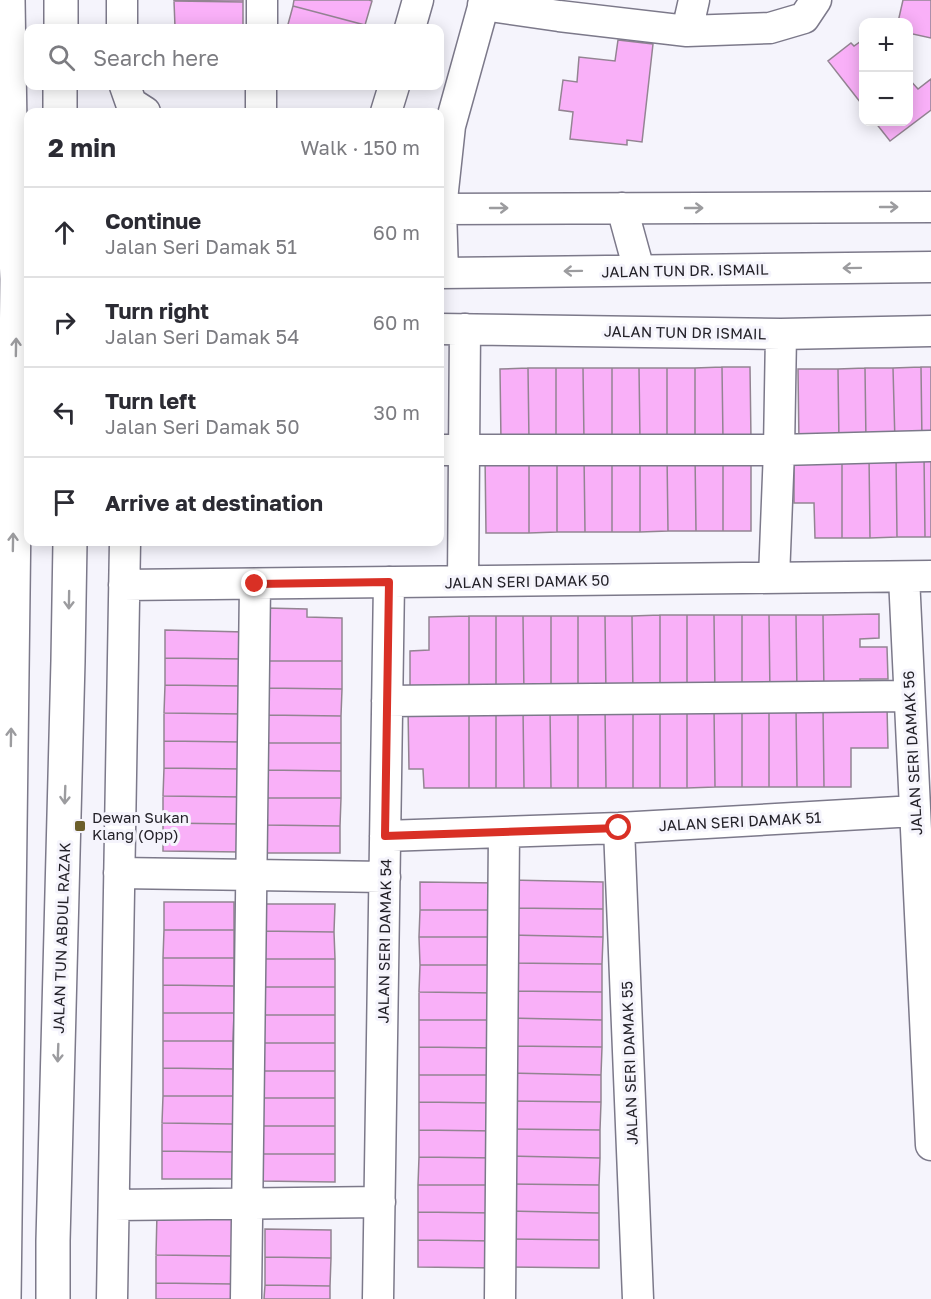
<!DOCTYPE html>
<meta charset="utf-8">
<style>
:root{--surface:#fff;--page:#f7f7f7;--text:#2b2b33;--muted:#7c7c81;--line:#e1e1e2}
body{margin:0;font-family:"Golos Text",sans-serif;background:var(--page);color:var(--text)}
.controls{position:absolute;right:18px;top:18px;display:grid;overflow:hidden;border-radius:12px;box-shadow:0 3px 15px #0003}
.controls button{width:54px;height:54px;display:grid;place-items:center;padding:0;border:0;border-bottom:2px solid var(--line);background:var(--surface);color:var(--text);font:30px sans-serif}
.stop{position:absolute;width:18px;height:18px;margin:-14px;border:4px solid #d93025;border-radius:50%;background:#fff}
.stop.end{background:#d93025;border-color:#fff;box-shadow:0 2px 6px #0008}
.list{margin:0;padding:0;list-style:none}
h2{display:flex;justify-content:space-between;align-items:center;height:78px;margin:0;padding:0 24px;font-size:26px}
h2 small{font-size:20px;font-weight:400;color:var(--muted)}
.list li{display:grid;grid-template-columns:39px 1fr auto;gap:18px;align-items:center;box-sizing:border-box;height:90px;padding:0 24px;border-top:2px solid var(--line)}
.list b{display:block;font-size:22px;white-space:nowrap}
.list p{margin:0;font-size:20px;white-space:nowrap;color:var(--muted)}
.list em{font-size:20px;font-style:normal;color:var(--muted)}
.icon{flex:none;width:33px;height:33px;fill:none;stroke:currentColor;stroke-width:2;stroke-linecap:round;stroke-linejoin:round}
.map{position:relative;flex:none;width:931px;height:1299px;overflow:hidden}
.search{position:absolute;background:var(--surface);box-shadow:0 3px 15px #0003;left:24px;top:24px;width:420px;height:66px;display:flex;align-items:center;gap:15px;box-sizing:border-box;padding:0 21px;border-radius:12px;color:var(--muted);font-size:22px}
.panel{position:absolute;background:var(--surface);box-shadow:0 3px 15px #0003;left:24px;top:108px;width:420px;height:438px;border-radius:12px}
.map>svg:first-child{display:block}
.building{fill:#f9b0f8;stroke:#938492;stroke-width:1.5}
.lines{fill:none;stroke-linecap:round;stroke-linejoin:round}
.minor-casing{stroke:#7c798a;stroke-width:33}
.major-casing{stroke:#7c798a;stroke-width:36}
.minor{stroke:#fff;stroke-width:30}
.major{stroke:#fff;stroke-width:33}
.oneway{stroke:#9c9c9f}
.route{stroke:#d93025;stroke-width:8}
.poi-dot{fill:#6b5e2b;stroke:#f5f4fc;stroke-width:2}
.labels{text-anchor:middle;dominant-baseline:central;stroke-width:6;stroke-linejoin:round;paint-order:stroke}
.street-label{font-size:15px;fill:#242229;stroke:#f5f4fc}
.poi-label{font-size:15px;fill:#242229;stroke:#f5f4fc;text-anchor:start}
</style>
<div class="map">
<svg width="931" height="1299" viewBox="0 0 931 1299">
<rect width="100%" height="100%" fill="#f5f4fc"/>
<path class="building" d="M174 0H243V2L174 1Z
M294 0H369L372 1 365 25 293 6Z
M903 0H931V38L908 33V22H898Z
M174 1 243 2V27H175Z
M293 6 365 25V28H287Z
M175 27H243V28H174Z
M864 39V107L828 61 851 43 854 46Z
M618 40 653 44 642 142 627 140V145L570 139 573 112 559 110 563 80 577 82 579 57 615 61Z
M908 78 918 89 931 79V110L890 141 875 122H908Z
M722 367 723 440 695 441V368Z
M722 367H750L751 440H723Z
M921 367 922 442 895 443 893 368Z
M921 367H931V442H922Z
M528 368 529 441 501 442 500 369Z
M528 368H556V441H529Z
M556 368H583L584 441H556Z
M583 368H612V441H584Z
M612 368H639L640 441H612Z
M639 368H667V441H640Z
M667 368H695V441H667Z
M865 368 866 443H839L838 369Z
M865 368H893L895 443H866Z
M798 369H838L839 443 799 444Z
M751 453V531H723V454Z
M667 454H695L696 531H668Z
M667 454 668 531 640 532V455Z
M695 454H723V531H696Z
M485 455H529V533H486Z
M529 455H557V532L529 533Z
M557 455H584L585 532H557Z
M584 455H612V532H585Z
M612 455H640V532H612Z
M842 455H869L870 538H842Z
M842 455V538H815L814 503H794V456Z
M869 455H896L897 537 870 538Z
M896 455H924L925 537H897Z
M924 455H931V537H925Z
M266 608 307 609V617L342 618V661H265Z
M879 614V638L860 639V647H887L888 679H860V694L824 695 823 615Z
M660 615V695L633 696 632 616Z
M660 615H687V695H660Z
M687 615H714L715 695H687Z
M714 615H742V695H715Z
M742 615H769L770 695H742Z
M769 615H796L797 695H770Z
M796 615H823L824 695H797Z
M469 616V697H410V651L429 650V617Z
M469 616H496V696L469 697Z
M496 616H523L524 696H496Z
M523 616H551V696H524Z
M551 616H578V696H551Z
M578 616H605L606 696H578Z
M605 616H632L633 696H606Z
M165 630 244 632 243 659 165 658Z
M165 658 243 659V686L165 685Z
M265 661H342V689L265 688Z
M165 685 243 686V714L164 713Z
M265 688 342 689 341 716 265 715Z
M633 707H660V788H633Z
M633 707V788H606L605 708Z
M660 707H687V788H660Z
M687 707H714L715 787 687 788Z
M714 707H742V787H715Z
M742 707H769V787H742Z
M769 707H796L797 787H769Z
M796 707H823L824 787H797Z
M823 707H887L888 748H851V787H824Z
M408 708H469V788H424L423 769H409Z
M469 708H496V788H469Z
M496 708H523L524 788H496Z
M523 708H550L551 788H524Z
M550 708H578V788H551Z
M578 708H605L606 788H578Z
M164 713 243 714V742L164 741Z
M265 715 341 716V743H264Z
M164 741 243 742 242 769 164 768Z
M264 743H341V771L264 770Z
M164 768 242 769V797L163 796Z
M264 770 341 771V798H264Z
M163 796 242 797V824L163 823Z
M264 798H341L340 826 263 825Z
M163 823 242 824 241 852 163 851Z
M263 825 340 826V853H263Z
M510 880 603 882V909L510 908Z
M420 882 498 883V910H420Z
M164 902H234V930H164Z
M259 904H335L334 932 259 931Z
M510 908 603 909V937L510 935Z
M420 910H498L497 937H419Z
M164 930H234V958H163Z
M259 931 334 932 335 959H259Z
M510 935 603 937 602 964 509 963Z
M419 937H497L498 965H420Z
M163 958H234V986L163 985Z
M259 959H335V987H259Z
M509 963 602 964V992L509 991Z
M420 965H498L497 993 419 992Z
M163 985 234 986V1013H163Z
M259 987H335V1015H259Z
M509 991 602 992V1020L508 1018Z
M419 992 497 993V1020H419Z
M163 1013H234L233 1041H163Z
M259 1015H335V1043H259Z
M508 1018 602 1020V1047L508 1046Z
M419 1020H497V1048L419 1047Z
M163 1041H233V1069L163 1068Z
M259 1043H335V1071H259Z
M508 1046 602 1047 601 1075 508 1073Z
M419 1047 497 1048V1075H419Z
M163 1068 233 1069V1096H163Z
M259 1071H335V1098H259Z
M508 1073 601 1075V1102L507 1101Z
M419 1075H497V1103L419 1102Z
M163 1096H233V1124L162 1123Z
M259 1098H335V1126H259Z
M507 1101 601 1102 600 1130 507 1129Z
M419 1102 497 1103V1131L419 1130Z
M162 1123 233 1124V1152L162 1151Z
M259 1126H335V1154H259Z
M507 1129 600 1130V1158L507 1156Z
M419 1130 497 1131V1158L419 1157Z
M162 1151 233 1152 232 1179H162Z
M259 1154H335V1182L259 1181Z
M507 1156 600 1158 599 1185 506 1184Z
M419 1157 497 1158 496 1185H418Z
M506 1184 599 1185V1213L506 1211Z
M418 1185H496V1213L418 1212Z
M506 1211 599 1213V1240L506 1239Z
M418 1212 496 1213V1241L418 1240Z
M157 1213 234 1214 233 1256 156 1255Z
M265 1229 331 1230V1258L265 1257Z
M506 1239 599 1240V1268L505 1267Z
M418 1240 496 1241V1268L418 1267Z
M156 1255 233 1256V1284L156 1283Z
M265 1257 331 1258 330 1286 265 1285Z
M156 1283 233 1284V1299H156Z
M265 1285 330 1286V1299H264Z"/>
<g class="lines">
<g class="minor-casing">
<path id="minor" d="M122 0V28
M483 5 559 16 687 31 770 28 804 18 816 0
M262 28V0
M410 28 418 0
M687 31 694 0
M125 86 131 103 145 112
M261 112V86
M386 112 394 86
M622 208 639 270
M440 209 931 207
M440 273 931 267
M443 273 441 209 450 126 485 0
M440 329 781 334 931 331
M440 450H779L931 446
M904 577 931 1145
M774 578 779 450 781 334
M463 581 465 329
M124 585 931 576
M387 701 909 696
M619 828 638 1299
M385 836 619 828 915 811
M119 873 385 877
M114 1205 380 1202
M112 1299 125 542
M246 1299 255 584
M378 1299 389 582
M500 1299 504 832"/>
</g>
<g class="major-casing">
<path id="major" d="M61 28V0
M60 112V86
M4 1299 17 279 10 125 8 0
M53 1299V1241L68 661 70 542"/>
</g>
<use href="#minor" class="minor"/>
<use href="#major" class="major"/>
</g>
<defs><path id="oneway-shaft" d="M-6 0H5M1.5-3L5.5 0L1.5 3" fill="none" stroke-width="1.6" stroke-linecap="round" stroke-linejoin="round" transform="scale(1.5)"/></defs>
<g class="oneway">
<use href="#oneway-shaft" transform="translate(889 207)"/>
<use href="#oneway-shaft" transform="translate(499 208)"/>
<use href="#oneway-shaft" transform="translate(694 208)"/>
<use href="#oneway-shaft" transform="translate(852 268) rotate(179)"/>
<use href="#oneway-shaft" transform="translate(573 271) rotate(179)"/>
<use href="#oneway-shaft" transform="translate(16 347) rotate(-89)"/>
<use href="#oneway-shaft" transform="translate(13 542) rotate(-89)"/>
<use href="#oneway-shaft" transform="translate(69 600) rotate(91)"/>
<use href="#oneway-shaft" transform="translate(11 737) rotate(-89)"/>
<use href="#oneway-shaft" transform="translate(65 795) rotate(92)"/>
<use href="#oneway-shaft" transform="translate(58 1053) rotate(92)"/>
</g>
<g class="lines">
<path class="route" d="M255 584 389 582 385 836 619 828"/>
</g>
<rect class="poi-dot" x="74" y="820" width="12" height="12" rx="3"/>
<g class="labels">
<g class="street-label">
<text transform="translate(685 270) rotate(-1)">JALAN TUN DR. ISMAIL</text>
<text transform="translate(685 332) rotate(1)">JALAN TUN DR ISMAIL</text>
<text transform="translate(527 581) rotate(-1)">JALAN SERI DAMAK 50</text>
<text transform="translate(912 753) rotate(-93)">JALAN SERI DAMAK 56</text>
<text transform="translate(740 821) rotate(-3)">JALAN SERI DAMAK 51</text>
<text transform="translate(61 938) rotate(-88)">JALAN TUN ABDUL RAZAK</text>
<text transform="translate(384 941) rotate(-89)">JALAN SERI DAMAK 54</text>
<text transform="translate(629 1063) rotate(-92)">JALAN SERI DAMAK 55</text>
</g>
<g class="poi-label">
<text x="92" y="817">Dewan Sukan<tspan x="92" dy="17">Klang (Opp)</tspan></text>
</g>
</g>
</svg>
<div class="controls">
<button>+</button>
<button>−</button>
</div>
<div class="stop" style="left:619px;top:828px"></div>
<div class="stop end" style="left:255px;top:584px"></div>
<div class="search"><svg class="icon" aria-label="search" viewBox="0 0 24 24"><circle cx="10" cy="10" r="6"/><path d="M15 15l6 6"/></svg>Search here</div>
<section class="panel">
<h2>2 min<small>Walk · 150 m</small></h2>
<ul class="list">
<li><svg class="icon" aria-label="ahead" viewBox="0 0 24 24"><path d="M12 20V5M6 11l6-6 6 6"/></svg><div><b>Continue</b><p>Jalan Seri Damak 51</p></div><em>60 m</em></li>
<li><svg class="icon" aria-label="right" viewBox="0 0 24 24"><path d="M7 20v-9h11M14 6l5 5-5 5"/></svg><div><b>Turn right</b><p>Jalan Seri Damak 54</p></div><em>60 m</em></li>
<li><svg class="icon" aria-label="left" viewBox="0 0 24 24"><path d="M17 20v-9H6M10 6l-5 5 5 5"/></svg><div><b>Turn left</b><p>Jalan Seri Damak 50</p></div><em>30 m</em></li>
<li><svg class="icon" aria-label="arrive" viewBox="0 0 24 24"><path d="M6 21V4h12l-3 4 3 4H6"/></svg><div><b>Arrive at destination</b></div></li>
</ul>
</section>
</div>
